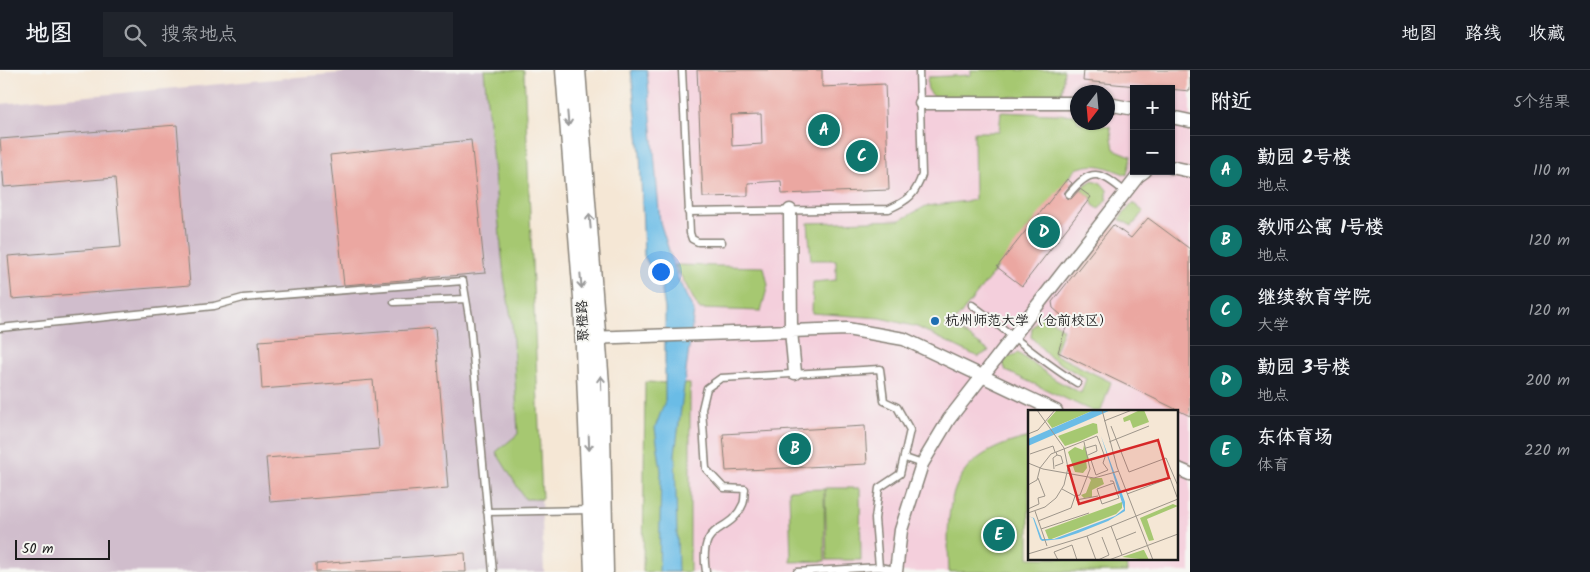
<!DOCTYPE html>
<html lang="zh">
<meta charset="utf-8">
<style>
:root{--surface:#171b24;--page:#20242c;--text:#f1f3f6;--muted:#9ea1a6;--line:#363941;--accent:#0f766e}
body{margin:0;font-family:Kalam,"LXGW WenKai TC",sans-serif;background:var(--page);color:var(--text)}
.controls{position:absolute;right:15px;top:15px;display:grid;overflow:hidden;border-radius:0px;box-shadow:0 1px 4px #0004}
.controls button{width:45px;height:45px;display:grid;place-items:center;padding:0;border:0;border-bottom:1px solid var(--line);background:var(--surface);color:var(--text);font:25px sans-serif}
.compass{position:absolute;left:1070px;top:15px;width:45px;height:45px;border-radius:50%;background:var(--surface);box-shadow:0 1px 4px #0004;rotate:196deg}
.scale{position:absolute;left:15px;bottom:12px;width:95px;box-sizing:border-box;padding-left:5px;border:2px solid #1c1c1c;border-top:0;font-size:14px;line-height:18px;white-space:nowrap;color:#1c1c1c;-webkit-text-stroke:4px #f6f6f2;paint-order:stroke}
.you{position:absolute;left:660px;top:201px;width:18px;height:18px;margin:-12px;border:4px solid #fff;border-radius:50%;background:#1a73e8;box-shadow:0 0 0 8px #1a73e833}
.badge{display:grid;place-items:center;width:32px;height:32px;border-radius:50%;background:var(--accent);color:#fff;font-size:16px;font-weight:700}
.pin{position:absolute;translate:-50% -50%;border:2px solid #fff;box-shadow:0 1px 5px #0006}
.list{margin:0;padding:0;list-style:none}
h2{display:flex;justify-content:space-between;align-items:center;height:65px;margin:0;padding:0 20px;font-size:21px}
h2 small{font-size:16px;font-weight:400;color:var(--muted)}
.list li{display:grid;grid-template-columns:32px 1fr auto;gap:15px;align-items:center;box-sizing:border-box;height:70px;padding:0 20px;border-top:1px solid var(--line)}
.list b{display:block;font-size:19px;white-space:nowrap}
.list p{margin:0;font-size:16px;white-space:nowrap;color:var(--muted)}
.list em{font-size:16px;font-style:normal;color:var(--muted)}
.icon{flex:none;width:28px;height:28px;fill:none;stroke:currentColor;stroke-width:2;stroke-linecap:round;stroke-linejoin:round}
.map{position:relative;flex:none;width:1190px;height:502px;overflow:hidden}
header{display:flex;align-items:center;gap:30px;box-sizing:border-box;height:70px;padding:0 25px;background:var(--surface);border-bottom:1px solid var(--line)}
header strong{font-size:24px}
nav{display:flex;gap:28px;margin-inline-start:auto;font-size:18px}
.search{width:350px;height:45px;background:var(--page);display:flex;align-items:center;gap:12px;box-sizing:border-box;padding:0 18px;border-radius:0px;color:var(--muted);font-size:19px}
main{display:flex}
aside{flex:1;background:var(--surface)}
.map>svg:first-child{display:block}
.built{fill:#f4cfdc;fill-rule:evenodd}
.industrial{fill:#d0bdcc}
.green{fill:#a6c871;stroke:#617246}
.water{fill:#6bbce6;stroke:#446c81}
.building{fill:#eba7a1;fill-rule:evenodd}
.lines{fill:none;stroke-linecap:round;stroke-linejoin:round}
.service-casing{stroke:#888278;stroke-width:9}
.minor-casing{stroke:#888278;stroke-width:15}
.tertiary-casing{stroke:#888278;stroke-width:19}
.service{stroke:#fff;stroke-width:6}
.minor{stroke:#fff;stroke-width:12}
.tertiary{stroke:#fff;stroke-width:16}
.oneway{stroke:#999}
.poi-dot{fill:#1f6fb2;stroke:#f6f6f2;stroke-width:2}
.labels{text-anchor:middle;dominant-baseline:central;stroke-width:4;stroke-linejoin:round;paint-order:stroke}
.street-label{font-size:14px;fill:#1c1c1c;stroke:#f6f6f2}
.poi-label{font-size:14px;fill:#1c1c1c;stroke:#f6f6f2;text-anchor:start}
.inset-road{fill:none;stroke:#9e968b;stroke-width:1}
.view{fill:#d62828;fill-opacity:0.15;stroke:#d62828;stroke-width:2.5}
.inset-edge{fill:none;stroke:#1c1c1c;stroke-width:2.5}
</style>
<header>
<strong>地图</strong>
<div class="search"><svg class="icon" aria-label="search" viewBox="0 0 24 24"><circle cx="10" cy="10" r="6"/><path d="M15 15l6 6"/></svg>搜索地点</div>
<nav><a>地图</a><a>路线</a><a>收藏</a></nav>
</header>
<main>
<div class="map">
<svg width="1190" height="502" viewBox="0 0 1190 502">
<rect width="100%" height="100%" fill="#f6f6f2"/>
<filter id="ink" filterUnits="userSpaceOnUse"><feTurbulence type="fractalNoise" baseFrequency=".02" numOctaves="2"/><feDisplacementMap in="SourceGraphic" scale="10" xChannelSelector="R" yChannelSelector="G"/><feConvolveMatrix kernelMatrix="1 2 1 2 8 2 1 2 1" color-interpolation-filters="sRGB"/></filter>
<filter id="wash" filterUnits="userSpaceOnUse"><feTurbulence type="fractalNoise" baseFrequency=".0096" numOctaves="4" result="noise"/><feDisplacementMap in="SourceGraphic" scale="20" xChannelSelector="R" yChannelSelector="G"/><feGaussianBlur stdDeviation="1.12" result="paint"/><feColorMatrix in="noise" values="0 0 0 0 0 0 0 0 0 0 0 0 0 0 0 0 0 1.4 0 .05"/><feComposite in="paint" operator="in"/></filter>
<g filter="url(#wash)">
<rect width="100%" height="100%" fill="#f5e7d5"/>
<path class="built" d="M638 0H1190V502H667L678 301 655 164ZM1134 19H1171V101H1134ZM1078 22H1108V52H1078ZM1029 341H1176V488H1029Z"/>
<path class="industrial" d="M374 0H524L544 502H0V34Z"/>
<path class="green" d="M484 0H524L542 429H525L496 382 518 364 512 253 504 207Z
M971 0H1064L1061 27H935C927 21 926 17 928 7L971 5Z
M1001 42 1077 45 1078 52 1110 56 1114 79 1131 86 1127 105C1108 98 1096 91 1076 99L952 255 989 281 978 287 917 257 881 248 812 243 813 212 836 210V190H811L808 153 900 150 926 136 975 130 974 62H999Z
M1093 110 1101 113 1107 120V129L1099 139 1093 135 1091 127 1081 120 1086 114Z
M1133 133 1144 142 1132 156 1119 149Z
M675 195 764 197 768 215 761 241 699 239Z
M1043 244 1063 259 1054 284 1111 312 1101 341H1092L1006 301 1003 293 1004 289 1018 283 1056 310 1081 323 1086 309 1051 288 1031 267 1032 258Z
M645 312 690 314V502H643Z
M1026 368H1029V488H1126L1127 502H949C946 432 946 387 1026 368Z
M825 418H860L861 490H827Z
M824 419 825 491 791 492 789 420Z"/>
<path class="water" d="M631 0H647L660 152 678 209 694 241 675 384 678 502H659L661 401 655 358 665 331V239L661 215 644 186 640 83Z"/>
<g id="blocks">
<path class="building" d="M697 0H822V17L885 14 889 120 782 124 781 111 748 113V126L703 127ZM761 44 762 74 732 76 731 45Z
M1084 0H1190V21L1083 11Z
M177 55 190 215 12 229 8 186 121 177 115 108 4 117 0 69Z
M471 70 485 203 344 215 330 85Z
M1067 109 1072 113 1064 123 1066 128 1071 129 1080 119 1091 127 1022 216 997 197Z
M1148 148 1190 179V346L1058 282 1068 251 1053 238 1052 232 1113 155 1131 168Z
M435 258 448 418 270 432 266 388 379 379 373 310 262 319 259 271Z
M865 356 867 394 726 401 723 364Z
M465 483 466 502H316V494Z"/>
</g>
</g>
<g filter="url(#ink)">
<use href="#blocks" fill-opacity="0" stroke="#888278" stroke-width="1"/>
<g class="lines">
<g class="service-casing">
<path id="service" d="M682 0 690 163 692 169 698 172H722
M1069 124C1091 97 1100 101 1125 122
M688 142 889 139C909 130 915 125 922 105L919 0
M394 232 466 229
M972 235C1008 261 1040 291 1077 313
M0 258 214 236 243 228 463 211 470 253 493 502
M905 388 922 394
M487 442 590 440
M879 497 896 500
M706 502C698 449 729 467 743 434 745 430 744 423 745 419L724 418 706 399 702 339 707 318 721 308 880 299 884 331 897 337 910 360 900 404 879 418 875 449 879 497 797 502"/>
</g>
<g class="minor-casing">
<path id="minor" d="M921 33H1078
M1108 34 1134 39
M1171 47 1190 51
M1171 97 1190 101
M790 140 791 261 795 303
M588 268 847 259 904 269 1056 341
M1176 398 1190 404
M896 502 901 460 922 394 949 349 1138 106 1145 101"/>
</g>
<g class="tertiary-casing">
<path id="tertiary" d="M564 0 582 228 593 502
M577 0 601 315 605 502"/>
</g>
<use href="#service" class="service"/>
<use href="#minor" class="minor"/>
<use href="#tertiary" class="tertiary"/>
</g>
<defs><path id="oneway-shaft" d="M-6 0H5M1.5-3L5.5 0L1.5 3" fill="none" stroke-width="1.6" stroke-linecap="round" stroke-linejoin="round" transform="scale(1.25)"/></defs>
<g class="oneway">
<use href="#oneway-shaft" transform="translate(568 49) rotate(85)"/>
<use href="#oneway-shaft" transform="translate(590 151) rotate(-95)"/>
<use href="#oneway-shaft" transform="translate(581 211) rotate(85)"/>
<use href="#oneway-shaft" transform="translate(601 313) rotate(-92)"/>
<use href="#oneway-shaft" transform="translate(589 373) rotate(88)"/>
</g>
</g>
<circle class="poi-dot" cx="935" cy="251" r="5"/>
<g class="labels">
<g class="street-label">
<text transform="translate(583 251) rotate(-93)">聚橙路</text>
</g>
<g class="poi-label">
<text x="945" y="251">杭州师范大学（仓前校区）</text>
</g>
</g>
<g transform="translate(1028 340)">
<rect width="150" height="150" fill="#f5e7d5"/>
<path d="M29 0H66L24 18 19 11ZM112 0H116L121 12 105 18 102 10 96 12 95 8ZM65 13 69 14 70 23 52 31 37 36 30 26ZM56 35 61 49 58 50 59 58 55 63 47 62 40 42 47 37 55 40ZM61 68H74L76 74 64 80V87L56 88 53 85 58 83 63 70ZM94 92V98L88 104 21 130 17 120ZM145 94 150 96 119 109 126 130 121 131 112 108ZM116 140 121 150 94 147 115 140Z" fill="#a6c871"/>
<path d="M66 0H83L0 36V29ZM73 26 97 92V101L80 111 50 123 32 129 14 131 12 129 5 108 0 106 6 108 14 129H26L87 106 96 99Z" fill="#6bbce6"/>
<path class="inset-road" d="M74 0 89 57 125 150M76 11 104 0M83 16 101 62 138 48 150 76M0 24 10 20 27 0M81 32 121 16M58 38 68 35 69 41 60 45M2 44 25 36 27 42M0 53 15 59 66 68 91 61M27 56 35 53 33 46 29 45M26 59 25 48 29 45 28 42M82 71H85L86 73V74L91 88 74 94 69 79 86 73M0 75 9 70 12 58 23 44 69 26 77 47 75 53 80 60 68 65 63 50 76 45M34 79 47 86 52 85 62 59 56 32M99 84 142 68 149 87M48 90 70 86M0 99 11 94 10 88 17 86 10 68M7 101 19 136M0 103 17 97 28 88 36 75 40 58 36 38 9 0M10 111 43 98 47 86M83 116 94 145M13 119 61 103M59 126 68 150M88 130 108 122M0 144 59 126 150 89M30 150 26 142 44 135 49 150M70 150 81 145 74 127M81 150 150 124"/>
<path class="view" d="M130 30 141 68 51 94 40 56Z"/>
<rect width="150" height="150" class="inset-edge"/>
</g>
</svg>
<div class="controls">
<button>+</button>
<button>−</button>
</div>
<svg class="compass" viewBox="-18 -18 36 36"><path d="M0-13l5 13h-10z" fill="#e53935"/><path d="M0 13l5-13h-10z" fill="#9ea1a6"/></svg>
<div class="scale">50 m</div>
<div class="you"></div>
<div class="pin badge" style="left:824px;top:60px">A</div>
<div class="pin badge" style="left:795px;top:379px">B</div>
<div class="pin badge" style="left:862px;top:86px">C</div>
<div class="pin badge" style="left:1044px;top:162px">D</div>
<div class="pin badge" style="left:999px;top:465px">E</div>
</div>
<aside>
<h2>附近<small>5个结果</small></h2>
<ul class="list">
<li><span class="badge">A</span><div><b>勤园 2号楼</b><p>地点</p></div><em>110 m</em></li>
<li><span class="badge">B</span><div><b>教师公寓 1号楼</b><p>地点</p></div><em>120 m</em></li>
<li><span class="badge">C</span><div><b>继续教育学院</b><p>大学</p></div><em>120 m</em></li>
<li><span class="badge">D</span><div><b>勤园 3号楼</b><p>地点</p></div><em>200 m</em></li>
<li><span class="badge">E</span><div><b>东体育场</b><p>体育</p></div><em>220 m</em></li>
</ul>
</aside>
</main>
